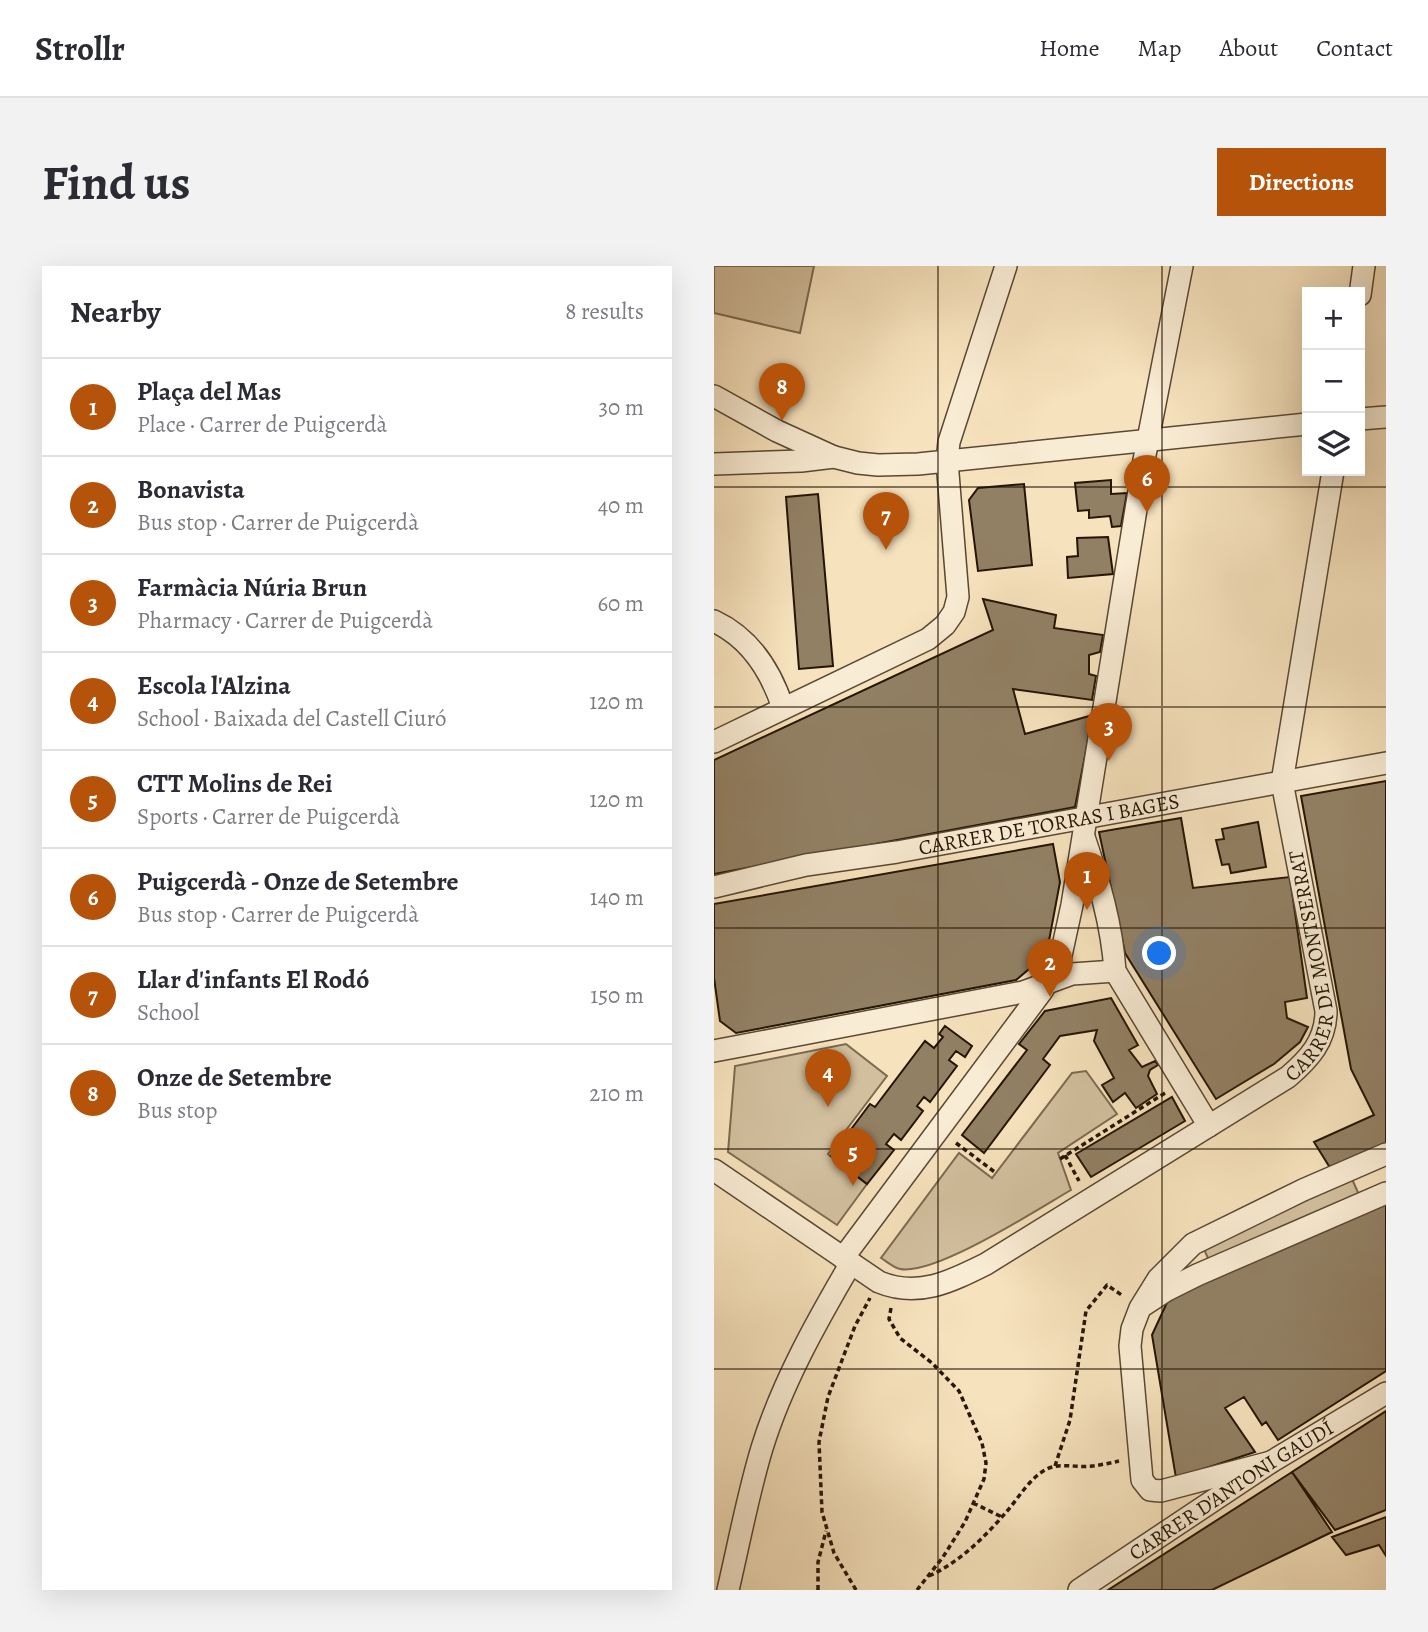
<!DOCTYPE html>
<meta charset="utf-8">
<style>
:root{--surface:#fff;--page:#f2f2f3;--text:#2b2b33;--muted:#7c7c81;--line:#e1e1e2;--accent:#b45309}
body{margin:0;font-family:Alegreya,serif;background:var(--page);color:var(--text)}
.controls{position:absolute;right:21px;top:21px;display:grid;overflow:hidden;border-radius:0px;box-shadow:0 7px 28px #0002}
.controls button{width:63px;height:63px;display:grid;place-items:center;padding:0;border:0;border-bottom:2px solid var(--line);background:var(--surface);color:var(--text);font:35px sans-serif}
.you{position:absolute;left:446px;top:688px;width:24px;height:24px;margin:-18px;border:5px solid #fff;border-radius:50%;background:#1a73e8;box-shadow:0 0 0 10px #1a73e833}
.badge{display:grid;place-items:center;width:46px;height:46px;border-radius:50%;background:var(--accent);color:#fff;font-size:23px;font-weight:700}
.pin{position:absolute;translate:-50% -58px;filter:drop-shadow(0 2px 4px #0008)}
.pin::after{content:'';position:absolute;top:37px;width:24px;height:21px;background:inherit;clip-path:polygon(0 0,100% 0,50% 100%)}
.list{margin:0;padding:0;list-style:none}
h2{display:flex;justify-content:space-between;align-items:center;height:91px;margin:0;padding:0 28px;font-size:30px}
h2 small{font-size:23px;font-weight:400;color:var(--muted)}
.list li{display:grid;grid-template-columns:46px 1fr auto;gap:21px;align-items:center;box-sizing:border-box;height:98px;padding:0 28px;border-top:2px solid var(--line)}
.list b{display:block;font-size:26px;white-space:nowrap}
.list p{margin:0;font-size:23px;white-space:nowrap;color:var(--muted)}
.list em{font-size:23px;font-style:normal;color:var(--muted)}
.icon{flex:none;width:38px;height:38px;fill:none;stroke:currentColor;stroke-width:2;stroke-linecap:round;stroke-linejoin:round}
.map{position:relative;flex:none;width:672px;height:1324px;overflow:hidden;border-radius:0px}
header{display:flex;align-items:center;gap:42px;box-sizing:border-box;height:98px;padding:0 35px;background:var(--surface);border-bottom:2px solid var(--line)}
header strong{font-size:33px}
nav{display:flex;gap:38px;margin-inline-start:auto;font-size:24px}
.intro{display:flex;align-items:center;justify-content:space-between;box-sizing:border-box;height:168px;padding:0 42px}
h1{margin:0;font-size:49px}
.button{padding:18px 32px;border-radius:0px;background:var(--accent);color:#fff;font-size:24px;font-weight:700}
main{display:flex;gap:42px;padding:0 42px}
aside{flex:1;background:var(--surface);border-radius:0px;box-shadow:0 7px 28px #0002}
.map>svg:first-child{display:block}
.green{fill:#d2bf9e;stroke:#7c6a51;stroke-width:2}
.building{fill:#928064;stroke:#251504;stroke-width:2}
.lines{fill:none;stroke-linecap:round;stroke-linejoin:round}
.minor-casing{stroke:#594832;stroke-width:24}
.path{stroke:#251504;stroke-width:3.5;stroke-dasharray:5 3.5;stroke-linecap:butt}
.minor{stroke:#f9ecd4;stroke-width:21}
.grid{fill:none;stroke:#251504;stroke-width:2;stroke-opacity:0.55}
.labels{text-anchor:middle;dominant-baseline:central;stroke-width:5;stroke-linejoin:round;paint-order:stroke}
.street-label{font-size:21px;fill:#251504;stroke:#f9ecd4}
</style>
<header>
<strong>Strollr</strong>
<nav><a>Home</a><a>Map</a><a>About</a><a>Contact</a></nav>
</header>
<div class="intro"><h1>Find us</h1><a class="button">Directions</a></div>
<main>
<aside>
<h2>Nearby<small>8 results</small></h2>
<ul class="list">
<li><span class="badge">1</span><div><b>Plaça del Mas</b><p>Place · Carrer de Puigcerdà</p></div><em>30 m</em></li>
<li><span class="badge">2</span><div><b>Bonavista</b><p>Bus stop · Carrer de Puigcerdà</p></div><em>40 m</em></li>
<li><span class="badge">3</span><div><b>Farmàcia Núria Brun</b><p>Pharmacy · Carrer de Puigcerdà</p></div><em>60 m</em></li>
<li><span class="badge">4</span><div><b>Escola l'Alzina</b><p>School · Baixada del Castell Ciuró</p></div><em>120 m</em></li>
<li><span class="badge">5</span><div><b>CTT Molins de Rei</b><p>Sports · Carrer de Puigcerdà</p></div><em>120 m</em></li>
<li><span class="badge">6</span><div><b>Puigcerdà - Onze de Setembre</b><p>Bus stop · Carrer de Puigcerdà</p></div><em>140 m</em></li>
<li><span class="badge">7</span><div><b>Llar d'infants El Rodó</b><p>School</p></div><em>150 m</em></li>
<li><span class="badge">8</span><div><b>Onze de Setembre</b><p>Bus stop</p></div><em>210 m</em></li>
</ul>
</aside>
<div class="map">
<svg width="672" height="1324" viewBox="0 0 672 1324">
<rect width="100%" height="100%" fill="#f6e2bd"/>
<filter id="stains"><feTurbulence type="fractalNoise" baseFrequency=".00286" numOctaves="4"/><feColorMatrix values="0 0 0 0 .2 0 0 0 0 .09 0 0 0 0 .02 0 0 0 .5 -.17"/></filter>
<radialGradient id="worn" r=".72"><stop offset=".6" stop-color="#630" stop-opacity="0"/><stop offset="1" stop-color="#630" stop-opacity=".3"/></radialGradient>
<path class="green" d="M0 0H100L86 67 0 47Z
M132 778 173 810 114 888 153 918 123 959 14 886 21 800Z
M372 805 403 848 344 887 357 924C324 943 221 1010 186 1003 180 1002 172 995 167 992L245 887 278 912 358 807Z
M638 913 646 931 497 999 489 981Z"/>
<path class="building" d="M397 214V228L413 227 407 260 398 261 396 250 375 252V244L364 245 361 217Z
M310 218 318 299 264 305 255 234 264 222Z
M104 228 119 400 85 403 72 231Z
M394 271 399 308 354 312 353 291 364 290 363 272Z
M269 333 342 349 340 362 389 369 386 386 375 389V408L382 410 378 434 299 423 311 468 379 449 361 541 0 608V494L279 364Z
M672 515V881L618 905 600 876 660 849 637 803 587 530Z
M467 552 479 622 576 611 593 732 571 736 573 752 594 761 586 776 560 798 502 833 411 687 385 566Z
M544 556 552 601 517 607 515 598 508 599 502 574 510 573 508 563Z
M339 578 346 616 334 680 321 698 302 714 22 767 6 755 0 712V638Z
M397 732 424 779 415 784 428 801 441 795 444 799 436 804 434 810 443 828 422 842 411 827 399 836 388 819 400 812 380 775 383 764 346 770 329 793 336 799 270 887 248 869 313 784 305 778 331 745Z
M231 760 258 780 251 791 242 785 235 794 243 800 216 836 210 831 203 840 209 845 187 874 180 868 172 878 180 884 153 918 117 890 156 838 161 841 211 775 220 782 229 771 225 768Z
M458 831 471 855 377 911 362 888Z
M672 935V1105L564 1174 552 1156 548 1159 530 1131 511 1142 541 1186 462 1212 438 1069 456 1030Z
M672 1145V1244L621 1264 578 1206Z
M578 1206 618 1266 498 1324H394Z
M672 1251V1290L665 1279 632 1289 618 1271Z"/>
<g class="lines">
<g class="minor-casing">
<g id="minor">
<path d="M646 29 650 0"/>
<path d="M0 130 63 165 120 191"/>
<path d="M646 153 672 151"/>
<path d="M0 198 87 195 120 191 144 197 164 199 204 198 593 158"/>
<path d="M0 355C36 372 57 405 69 442"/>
<path d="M0 476 214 373 231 359 240 346 244 331 233 195 235 176 292 0"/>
<path d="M370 571C385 615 398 659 401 705L495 860"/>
<path id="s1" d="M0 621 92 599 183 586 672 497"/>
<path d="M0 785 309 726 358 708 401 705"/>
<path id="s2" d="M0 904 165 1016C204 1032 236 1016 272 998L574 811C595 793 612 775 612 745L568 516 619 205"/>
<path d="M129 992 328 725 346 694 358 639 430 194 468 0"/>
<path d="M430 1039 453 1024 483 1009 672 927"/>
<path d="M557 1196 447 1225 436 1224 428 1214 416 1080 418 1063 426 1042 444 1013 479 978 589 924 672 888"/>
<path d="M14 1324C25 1277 34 1228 48 1182 68 1117 103 1055 137 997"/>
<path id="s3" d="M365 1324 557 1196 672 1127"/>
</g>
</g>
<path class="path" d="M242 877 282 907
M351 889 365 915
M346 893 451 827
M177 1042 175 1053 186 1072 218 1097 245 1125 268 1177 272 1197 270 1213 251 1256 229 1291 203 1324
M341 1200 356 1154 372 1045 393 1019 409 1030
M259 1237 288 1251
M215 1310C246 1296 272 1270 294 1244 306 1230 317 1210 335 1202 348 1197 364 1202 378 1200 387 1199 396 1197 405 1195
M104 1324V1296L112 1265
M142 1324 120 1287 108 1246 105 1176 114 1131 141 1060 156 1032"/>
<use href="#minor" class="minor"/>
</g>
<path class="grid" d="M224 0V1324M448 0V1324M0 221H672M0 441H672M0 662H672M0 883H672M0 1103H672"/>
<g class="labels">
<g class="street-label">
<text stroke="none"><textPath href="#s1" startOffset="341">CARRER DE TORRAS I BAGES</textPath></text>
<text stroke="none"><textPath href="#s2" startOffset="788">CARRER DE MONTSERRAT</textPath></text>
<text stroke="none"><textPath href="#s3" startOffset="182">CARRER D'ANTONI GAUDÍ</textPath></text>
</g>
</g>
<rect width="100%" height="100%" filter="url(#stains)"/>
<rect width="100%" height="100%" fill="url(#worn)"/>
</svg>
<div class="controls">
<button>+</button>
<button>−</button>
<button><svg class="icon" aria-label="layers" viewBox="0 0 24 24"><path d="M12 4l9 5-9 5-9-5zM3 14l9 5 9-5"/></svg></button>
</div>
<div class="you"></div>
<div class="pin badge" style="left:373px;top:644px">1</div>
<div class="pin badge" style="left:336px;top:731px">2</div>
<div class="pin badge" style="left:395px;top:495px">3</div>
<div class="pin badge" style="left:114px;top:841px">4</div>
<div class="pin badge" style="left:139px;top:920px">5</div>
<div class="pin badge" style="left:433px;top:247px">6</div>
<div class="pin badge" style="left:172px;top:284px">7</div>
<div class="pin badge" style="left:68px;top:155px">8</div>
</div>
</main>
